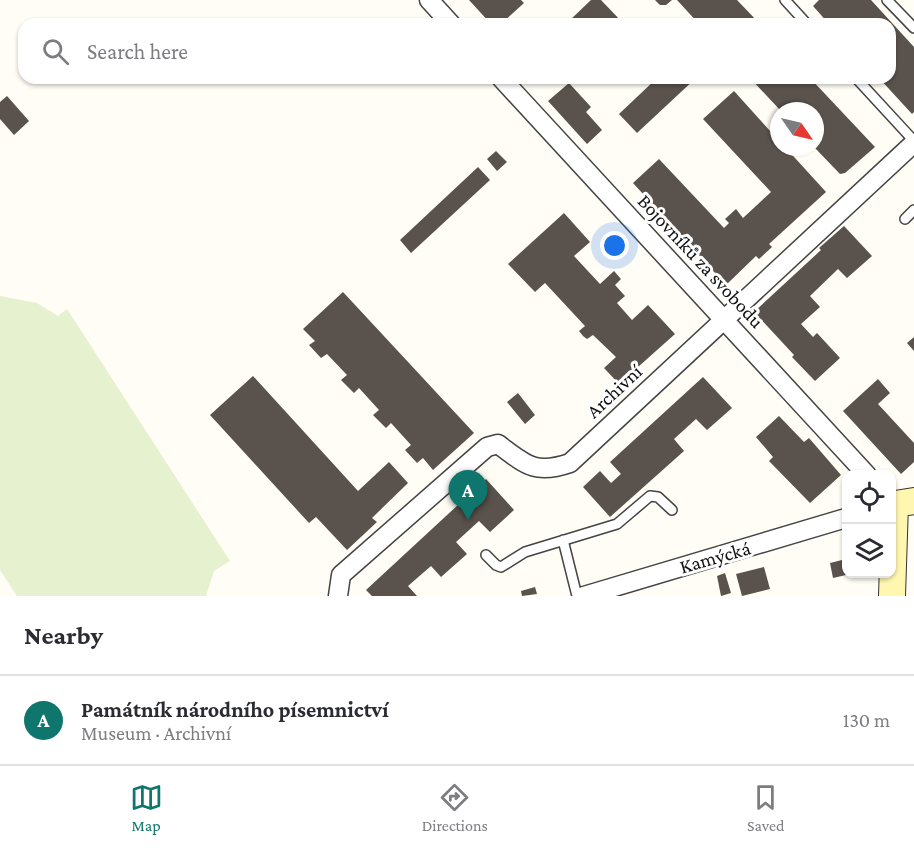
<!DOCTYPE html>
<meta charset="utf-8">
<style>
:root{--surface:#fff;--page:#f2f2f3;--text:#2b2b33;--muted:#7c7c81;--line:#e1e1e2;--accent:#0f766e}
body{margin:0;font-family:"Crimson Pro",serif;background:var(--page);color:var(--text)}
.controls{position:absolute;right:18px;bottom:18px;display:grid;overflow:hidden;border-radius:12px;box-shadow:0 2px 4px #0004}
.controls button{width:54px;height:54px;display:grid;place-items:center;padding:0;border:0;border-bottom:2px solid var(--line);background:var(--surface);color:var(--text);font:30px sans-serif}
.compass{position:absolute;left:770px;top:102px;width:54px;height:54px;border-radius:50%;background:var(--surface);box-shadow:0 2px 4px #0004;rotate:124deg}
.you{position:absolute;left:615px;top:246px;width:21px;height:21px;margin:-15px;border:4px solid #fff;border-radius:50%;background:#1a73e8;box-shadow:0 0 0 9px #1a73e833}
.badge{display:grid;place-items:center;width:39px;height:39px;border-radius:50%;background:var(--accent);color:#fff;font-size:20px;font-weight:700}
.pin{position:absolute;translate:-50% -50px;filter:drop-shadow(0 2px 3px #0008)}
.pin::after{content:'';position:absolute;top:32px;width:21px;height:18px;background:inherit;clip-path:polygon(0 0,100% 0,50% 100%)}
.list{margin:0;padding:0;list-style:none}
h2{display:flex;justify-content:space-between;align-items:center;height:78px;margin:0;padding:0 24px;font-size:26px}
h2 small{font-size:20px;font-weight:400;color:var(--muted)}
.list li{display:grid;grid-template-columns:39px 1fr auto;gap:18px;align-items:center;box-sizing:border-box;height:90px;padding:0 24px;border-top:2px solid var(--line)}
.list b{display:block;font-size:22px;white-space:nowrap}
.list p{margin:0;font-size:20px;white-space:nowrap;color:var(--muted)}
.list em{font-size:20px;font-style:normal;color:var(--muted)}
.icon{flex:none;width:33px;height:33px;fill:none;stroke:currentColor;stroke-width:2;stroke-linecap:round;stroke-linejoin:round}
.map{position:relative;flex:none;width:914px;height:596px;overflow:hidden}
.search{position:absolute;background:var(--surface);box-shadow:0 2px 4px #0004;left:18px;right:18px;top:18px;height:66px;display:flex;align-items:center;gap:15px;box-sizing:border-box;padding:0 21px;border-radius:18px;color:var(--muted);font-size:22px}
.sheet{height:168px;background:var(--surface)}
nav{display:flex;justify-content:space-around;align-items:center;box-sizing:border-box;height:84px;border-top:2px solid var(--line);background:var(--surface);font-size:16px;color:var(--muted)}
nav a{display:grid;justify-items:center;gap:3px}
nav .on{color:var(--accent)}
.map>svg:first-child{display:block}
.pitch{fill:#e6f2cf}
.building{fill:#5a524d}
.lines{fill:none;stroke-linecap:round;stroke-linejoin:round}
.lane-casing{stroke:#444;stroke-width:12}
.street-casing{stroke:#444;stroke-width:21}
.secondary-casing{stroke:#333;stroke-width:28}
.lane{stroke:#fff;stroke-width:9}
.street{stroke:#fff;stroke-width:18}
.secondary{stroke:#fff6b0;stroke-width:26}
.labels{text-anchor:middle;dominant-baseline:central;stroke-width:6;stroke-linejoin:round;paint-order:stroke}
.street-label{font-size:20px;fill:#111;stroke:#fff}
</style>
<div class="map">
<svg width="914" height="596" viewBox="0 0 914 596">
<rect width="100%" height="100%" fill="#fffdf5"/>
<path class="pitch" d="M0 296 37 303 58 316 67 309 230 561 214 571 206 596H17L0 570Z"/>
<path class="building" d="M469 0H521L524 3 501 24H491Z
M591 0H601L624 24H571L569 21Z
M655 0H672L666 5H660Z
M677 0H737L760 24H699Z
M819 0H871L914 47V112L912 114 879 78H890V24H829L813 6Z
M657 78H696L637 133 619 114Z
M750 78H810L875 147 845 173 840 174 815 148V111H781Z
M569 83 591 107 586 112 602 130 587 144 548 101Z
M734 91 779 141V147H785L826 192 769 244 772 247 759 259 756 256 726 285 633 183 659 159 724 228 729 223 725 219 736 209 743 218 771 192 703 119Z
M7 96 29 121 14 135 0 119V102Z
M496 151 507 162 497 171 487 159Z
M478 167 490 180 411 253 400 240Z
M564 213 590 242 574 256 600 284 614 271 621 279 615 285 625 296 617 303 632 320 648 305 675 334 619 384 604 368 616 357 593 335 587 339 583 336 579 331 585 326 545 283 535 292 508 264Z
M844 226 872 256 847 278 838 269 810 296 820 307 801 324 813 337 817 333 840 358 815 381 792 357 794 355 754 312 821 250 819 248Z
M343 292 474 433 433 470 423 458 417 463 405 450 411 445 391 423 386 428 373 415 379 410 359 388 354 393 341 380 347 375 327 354 321 358 309 345 315 341 303 329Z
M914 337V351L907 343Z
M253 376 358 491 389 462 408 483 372 518 377 522 347 550 316 517 309 523 210 415Z
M703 377 732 408 707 430 696 419 674 439 684 451 610 517 583 487 600 471 611 483 621 474 610 462Z
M878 379 890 393 878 404 914 443V462L901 474 843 411Z
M518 393 535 415 525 424 507 402Z
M779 416 804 442 809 438 841 475 810 503 769 461 773 457 756 437Z
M486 479 514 510 490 532 479 521 456 542 467 554 441 577 431 566 408 586 417 596H372L366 590Z
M846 559V575L833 578 830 563Z
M764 567 770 589 742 596 736 574Z
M725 573 731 593 721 596 717 576Z
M535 587 537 594 522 596 521 591Z"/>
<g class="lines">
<g class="lane-casing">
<path id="lane" d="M785 0 807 24
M887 0 914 28
M856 78 914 141
M905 219 914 210
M563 540 577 596
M486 555 496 565 501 567 525 552 617 524 650 496 658 497 672 510"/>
</g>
<g class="street-casing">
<path id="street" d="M429 0 451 24
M501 78 867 475
M338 596 341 575 487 447 498 444C526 465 535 475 570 463L914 143
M584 596 846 518"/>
</g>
<g class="secondary-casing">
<path id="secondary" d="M892 596 895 504 914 501"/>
</g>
<use href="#lane" class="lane"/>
<use href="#street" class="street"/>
<use href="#secondary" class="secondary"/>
</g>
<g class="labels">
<g class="street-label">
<text transform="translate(701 261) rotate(47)">Bojovníků za svobodu</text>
<text transform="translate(614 391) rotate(-43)">Archivní</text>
<text transform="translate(715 557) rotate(-16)">Kamýcká</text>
</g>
</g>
</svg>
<div class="controls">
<button><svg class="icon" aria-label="locate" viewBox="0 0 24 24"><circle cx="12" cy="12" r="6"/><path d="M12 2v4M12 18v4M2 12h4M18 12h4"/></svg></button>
<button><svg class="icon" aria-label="layers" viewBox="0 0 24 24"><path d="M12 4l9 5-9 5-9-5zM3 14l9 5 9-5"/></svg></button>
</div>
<svg class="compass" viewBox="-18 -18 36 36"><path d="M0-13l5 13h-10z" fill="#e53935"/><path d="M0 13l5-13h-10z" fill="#7c7c81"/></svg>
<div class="you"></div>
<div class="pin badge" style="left:468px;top:520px">A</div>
<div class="search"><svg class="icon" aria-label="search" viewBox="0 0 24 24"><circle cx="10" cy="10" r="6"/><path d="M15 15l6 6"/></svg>Search here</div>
</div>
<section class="sheet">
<h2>Nearby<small></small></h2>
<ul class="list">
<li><span class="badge">A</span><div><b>Památník národního písemnictví</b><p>Museum · Archivní</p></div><em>130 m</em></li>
</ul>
</section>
<nav>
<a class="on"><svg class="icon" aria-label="map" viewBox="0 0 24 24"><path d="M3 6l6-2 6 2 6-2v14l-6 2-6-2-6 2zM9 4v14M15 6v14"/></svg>Map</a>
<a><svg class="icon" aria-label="directions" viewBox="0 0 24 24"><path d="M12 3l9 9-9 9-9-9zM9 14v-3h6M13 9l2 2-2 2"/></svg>Directions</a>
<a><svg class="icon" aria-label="saved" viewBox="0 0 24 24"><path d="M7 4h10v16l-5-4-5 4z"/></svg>Saved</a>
</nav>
